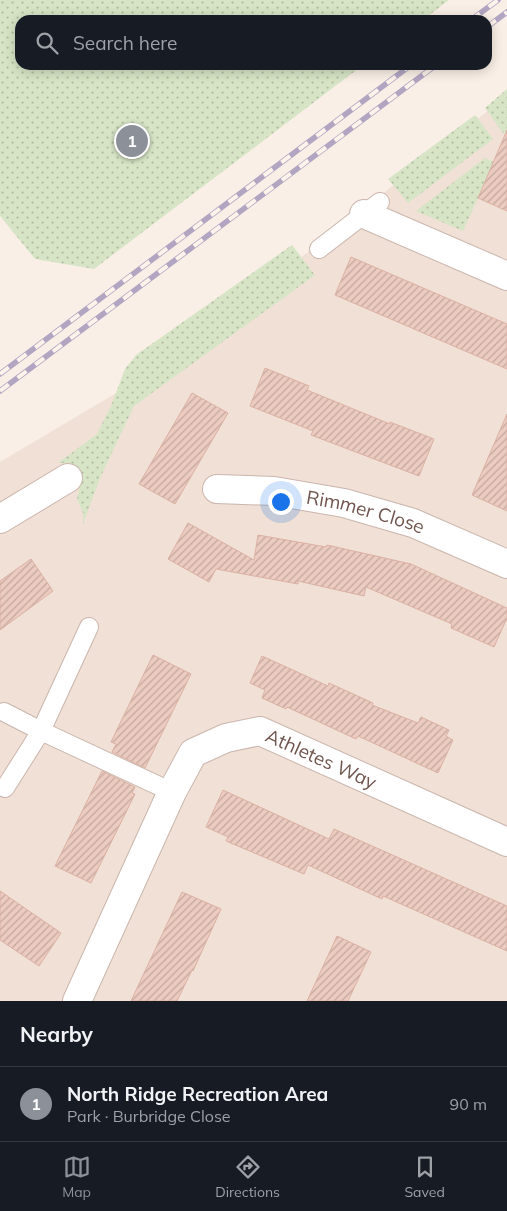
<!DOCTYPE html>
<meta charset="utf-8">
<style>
:root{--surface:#171b24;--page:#242831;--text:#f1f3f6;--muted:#9ea1a6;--line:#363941;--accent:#8c9099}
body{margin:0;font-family:Mulish,sans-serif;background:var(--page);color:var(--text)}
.you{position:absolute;left:280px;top:501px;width:18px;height:18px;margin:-12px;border:4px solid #fff;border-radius:50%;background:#1a73e8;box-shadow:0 0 0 8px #1a73e833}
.badge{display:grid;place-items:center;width:32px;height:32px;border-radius:50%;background:var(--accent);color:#fff;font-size:16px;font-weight:700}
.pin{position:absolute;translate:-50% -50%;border:2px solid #fff;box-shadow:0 1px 5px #0006}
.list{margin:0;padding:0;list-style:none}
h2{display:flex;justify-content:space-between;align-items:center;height:65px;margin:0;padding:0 20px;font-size:21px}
h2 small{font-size:16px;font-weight:400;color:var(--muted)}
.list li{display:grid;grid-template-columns:32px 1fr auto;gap:15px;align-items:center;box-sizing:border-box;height:75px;padding:0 20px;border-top:1px solid var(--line)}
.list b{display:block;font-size:19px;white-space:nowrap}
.list p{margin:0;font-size:16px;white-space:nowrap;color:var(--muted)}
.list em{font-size:16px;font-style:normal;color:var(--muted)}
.icon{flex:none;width:28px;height:28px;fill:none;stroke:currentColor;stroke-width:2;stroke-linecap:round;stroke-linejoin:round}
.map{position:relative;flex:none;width:507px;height:1001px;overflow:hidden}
.search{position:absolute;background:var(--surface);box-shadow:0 2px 12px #0003;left:15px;right:15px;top:15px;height:55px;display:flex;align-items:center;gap:12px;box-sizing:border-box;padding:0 18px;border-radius:15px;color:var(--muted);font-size:19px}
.sheet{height:140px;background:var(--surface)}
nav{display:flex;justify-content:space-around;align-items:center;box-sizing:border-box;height:70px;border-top:1px solid var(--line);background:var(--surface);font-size:14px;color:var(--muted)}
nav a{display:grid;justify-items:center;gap:2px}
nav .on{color:var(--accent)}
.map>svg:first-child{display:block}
.residential{fill:#f0e0d5}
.grass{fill:url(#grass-dots)}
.building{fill:url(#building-hatch);stroke:#dcb1a3}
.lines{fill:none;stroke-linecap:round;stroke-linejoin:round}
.service-casing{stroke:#cab6ad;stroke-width:20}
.minor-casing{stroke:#cab6ad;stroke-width:30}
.service{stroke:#fff;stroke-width:18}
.minor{stroke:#fff;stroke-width:28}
.rail-casing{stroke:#b1a5c2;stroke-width:5.5}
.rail{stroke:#fdf3eb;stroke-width:4;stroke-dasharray:11;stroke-linecap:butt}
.labels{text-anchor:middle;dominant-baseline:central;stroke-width:4.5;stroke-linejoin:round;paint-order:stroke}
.street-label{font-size:19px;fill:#70554e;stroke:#fdf3eb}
</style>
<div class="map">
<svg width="507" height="1001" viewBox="0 0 507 1001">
<defs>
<pattern id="grass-dots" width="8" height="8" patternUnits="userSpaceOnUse" patternTransform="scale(1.25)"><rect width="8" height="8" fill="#d7e5c6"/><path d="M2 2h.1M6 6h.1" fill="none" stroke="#b3bca3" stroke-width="1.8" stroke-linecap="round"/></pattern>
<pattern id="building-hatch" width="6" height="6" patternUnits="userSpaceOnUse" patternTransform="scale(1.25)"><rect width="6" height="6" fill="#eccbc0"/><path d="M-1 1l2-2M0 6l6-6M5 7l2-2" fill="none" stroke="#c4a89e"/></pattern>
</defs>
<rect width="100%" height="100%" fill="#f9efe6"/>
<path class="residential" d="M507 96V1001H0V462L165 364Z"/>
<path class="grass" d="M0 0H449L423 20H20V65H363L94 269 35 259 0 216Z
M507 89V130L503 133 485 108Z
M475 115 493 139 408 203 388 179Z
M485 158 494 162 463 231 416 211Z
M292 245 315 275 134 406 100 478 83 524V513L77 499 80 485V472L71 463H58L97 434 111 406 125 369 136 355Z"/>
<path class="building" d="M507 130V211L478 198Z
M351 257 507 324V369L335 295Z
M265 368 309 386 307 390 390 424V422L434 439 419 476 311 435 313 431 250 406Z
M192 393 228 413 175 504 139 484Z
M507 414V511L472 495Z
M188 523 254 560 258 535 326 547 327 545 411 564 507 608V618L494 647 451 628 452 624 366 587 364 596 298 581V584L216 569 209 582 168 559Z
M31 559 53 591 0 630V581Z
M153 655 191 674 145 768 112 752 116 744 111 742Z
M262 656 328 686 329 683 373 703 372 705 418 723 421 717 449 730 446 736 453 740 438 773 358 736 356 739 287 707 286 709 262 698 265 690 250 683Z
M102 771 135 787 132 793 135 794 91 883 55 866Z
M223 790 329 839 334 829 507 906V951L383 896 382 899 308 865 304 874 226 841 228 837 206 827Z
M0 891 61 933 39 966 0 940Z
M182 892 221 909 193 971 192 970 177 1001H131Z
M337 936 371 952 348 1001H307Z"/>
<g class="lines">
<g class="service-casing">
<path id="service" d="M319 249 380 202
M4 712 41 731 172 792
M5 788 41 731 89 627"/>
</g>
<g class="minor-casing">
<g id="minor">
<path d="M364 214 507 276"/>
<path id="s1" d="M217 489 274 491 344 503 413 523 507 564"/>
<path d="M0 519 68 478"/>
<path id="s2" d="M77 1001 172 792 193 753 226 738 260 731 507 842"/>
</g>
</g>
<use href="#service" class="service"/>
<use href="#minor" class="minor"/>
<g class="rail-casing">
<path id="rail" d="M471 20 498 0
M487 27 507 12
M0 374 411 65
M0 391 436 65"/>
</g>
<use href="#rail" class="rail"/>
</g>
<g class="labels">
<g class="street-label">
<text stroke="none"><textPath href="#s1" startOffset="151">Rimmer Close</textPath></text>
<text stroke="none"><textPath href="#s2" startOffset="412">Athletes Way</textPath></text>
</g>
</g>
</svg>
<div class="you"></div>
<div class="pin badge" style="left:132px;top:141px">1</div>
<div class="search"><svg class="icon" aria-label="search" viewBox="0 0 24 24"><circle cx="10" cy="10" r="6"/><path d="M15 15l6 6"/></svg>Search here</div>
</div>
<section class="sheet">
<h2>Nearby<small></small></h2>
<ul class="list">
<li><span class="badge">1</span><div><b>North Ridge Recreation Area</b><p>Park · Burbridge Close</p></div><em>90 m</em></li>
</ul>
</section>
<nav>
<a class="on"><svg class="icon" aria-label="map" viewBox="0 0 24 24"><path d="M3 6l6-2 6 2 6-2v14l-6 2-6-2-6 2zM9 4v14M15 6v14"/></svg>Map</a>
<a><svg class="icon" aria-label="directions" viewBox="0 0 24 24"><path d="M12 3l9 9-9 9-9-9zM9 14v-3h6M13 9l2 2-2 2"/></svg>Directions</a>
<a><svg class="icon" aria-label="saved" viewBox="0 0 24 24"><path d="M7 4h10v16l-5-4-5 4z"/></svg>Saved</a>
</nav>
